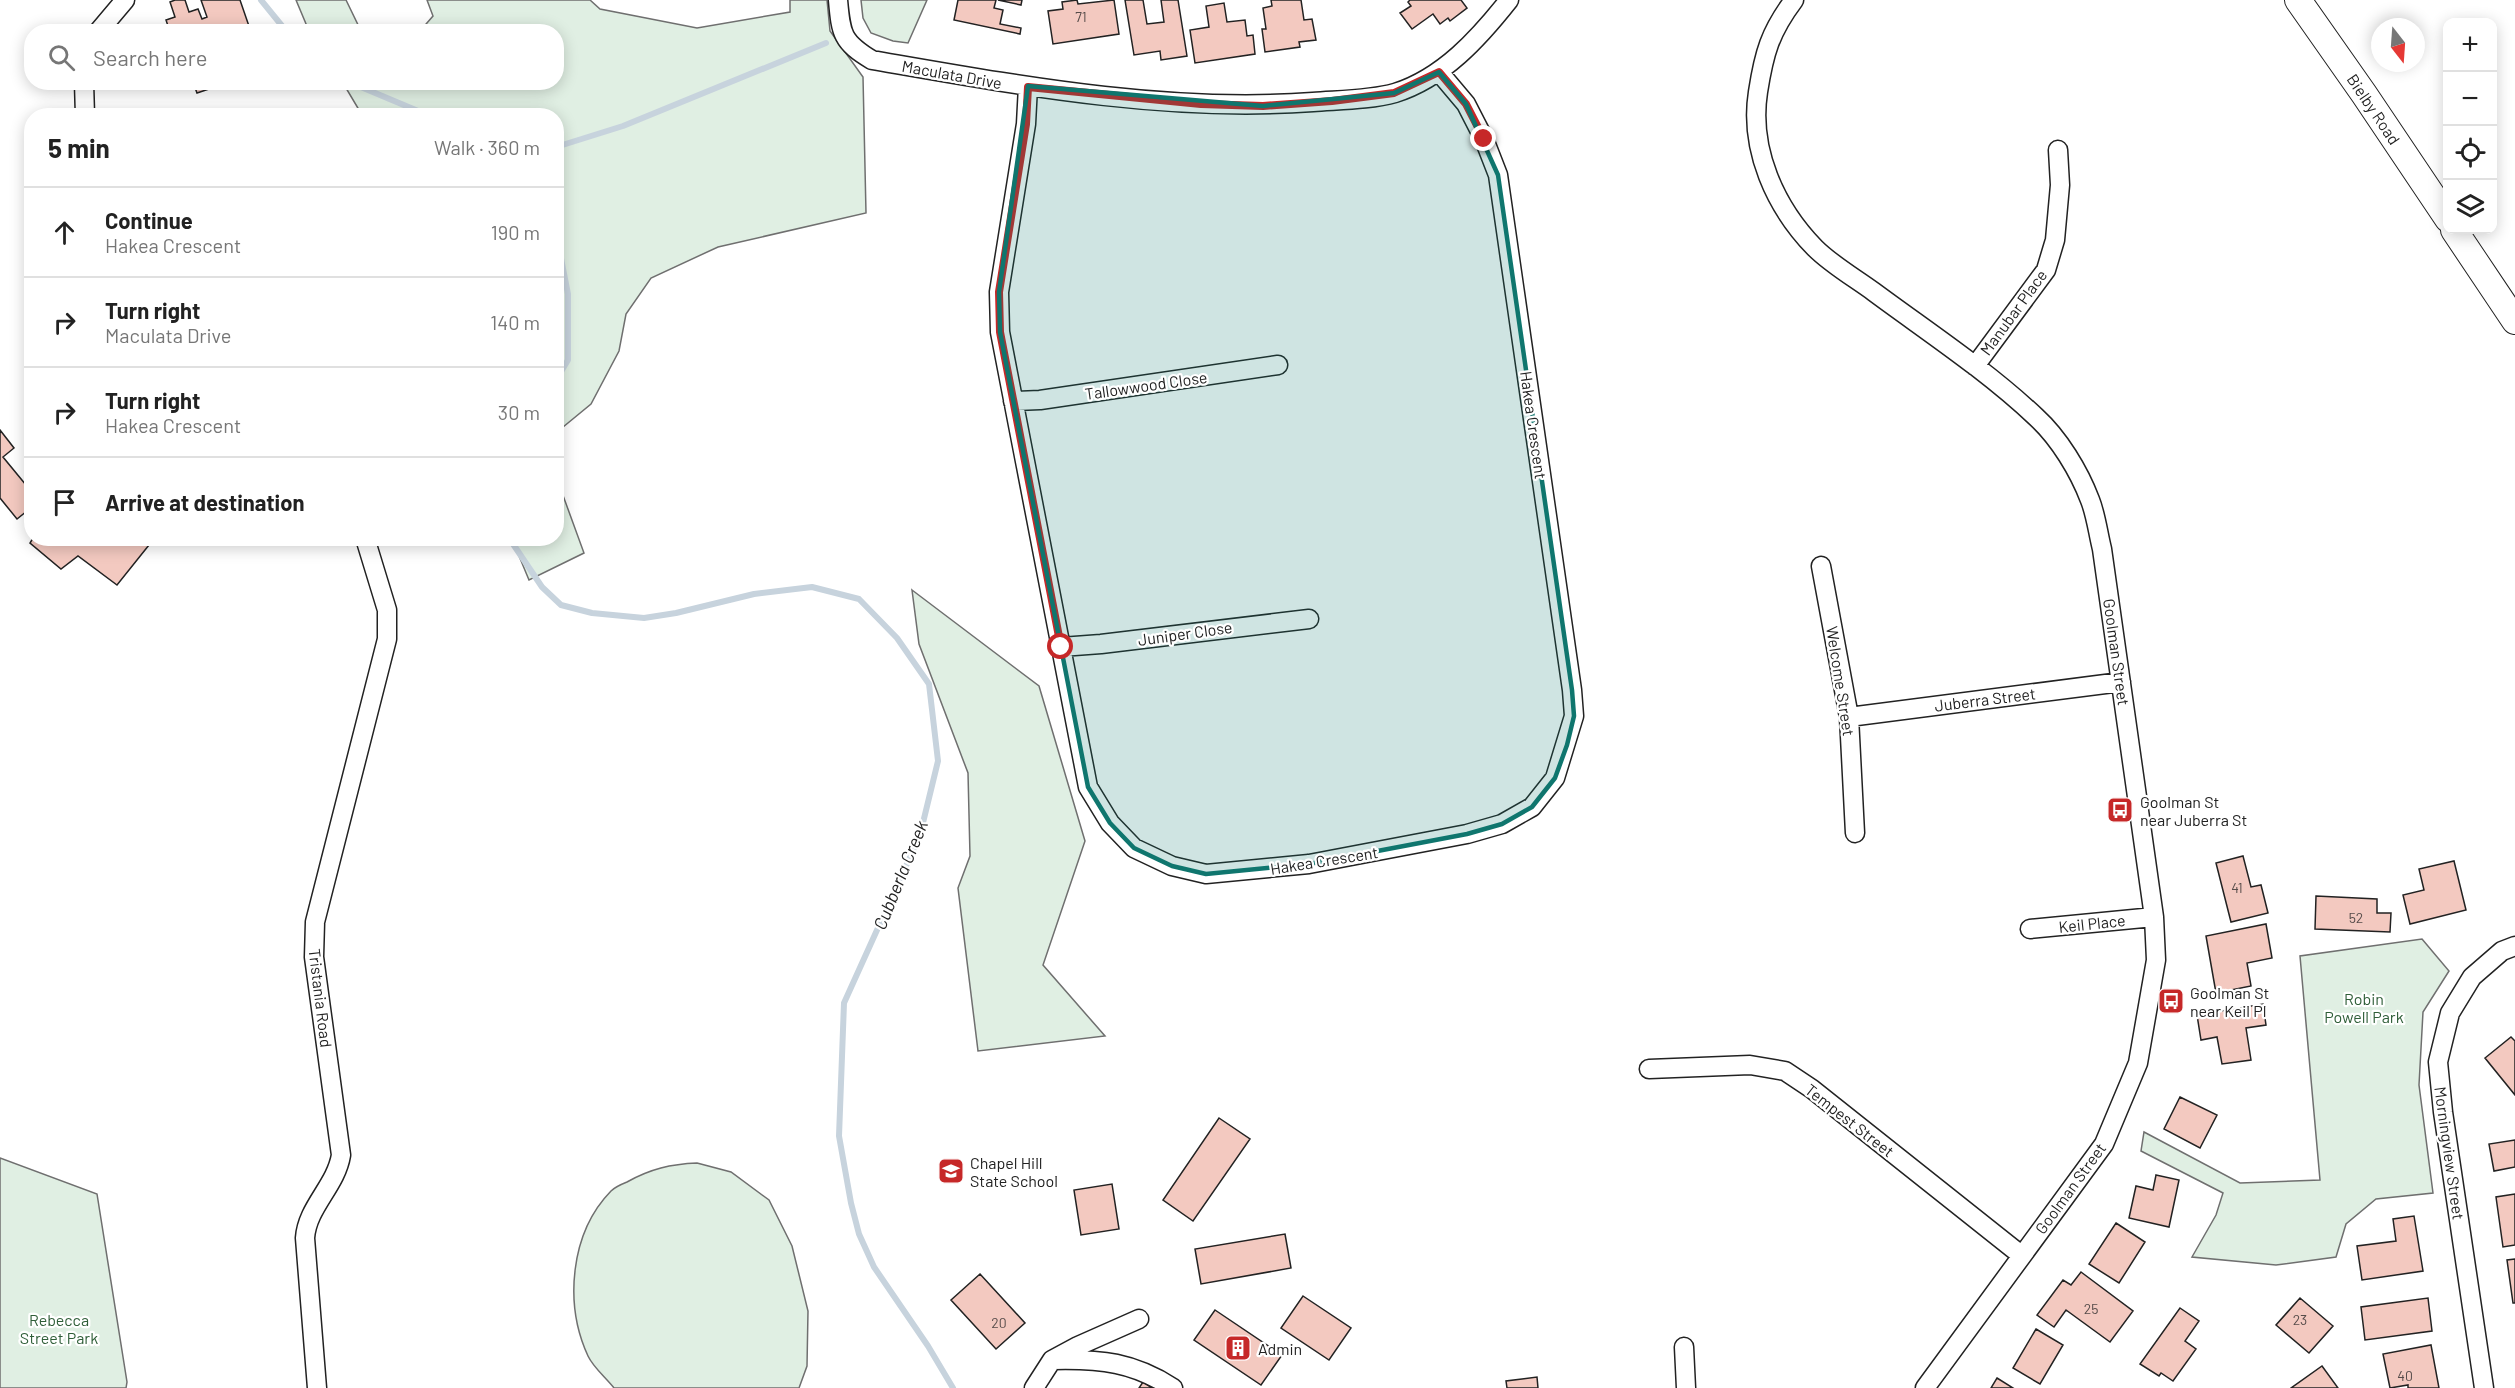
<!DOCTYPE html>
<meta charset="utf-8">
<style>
:root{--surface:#fff;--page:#f2f2f2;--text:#222;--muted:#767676;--line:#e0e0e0}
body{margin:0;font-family:Barlow,sans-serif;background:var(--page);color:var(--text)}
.controls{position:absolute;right:18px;top:18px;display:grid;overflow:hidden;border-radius:12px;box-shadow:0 3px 15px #0003}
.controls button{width:54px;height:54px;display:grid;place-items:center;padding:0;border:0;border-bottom:2px solid var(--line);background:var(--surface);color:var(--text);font:30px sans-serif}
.compass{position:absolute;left:2371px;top:18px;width:54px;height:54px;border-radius:50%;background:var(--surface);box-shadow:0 3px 15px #0003;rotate:163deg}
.stop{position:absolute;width:18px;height:18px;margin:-14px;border:4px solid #c62828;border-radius:50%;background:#fff}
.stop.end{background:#c62828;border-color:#fff;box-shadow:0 2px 6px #0008}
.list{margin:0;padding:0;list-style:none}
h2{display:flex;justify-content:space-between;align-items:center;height:78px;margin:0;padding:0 24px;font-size:26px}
h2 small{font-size:20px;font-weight:400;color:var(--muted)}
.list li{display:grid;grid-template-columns:39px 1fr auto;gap:18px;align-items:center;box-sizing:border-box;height:90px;padding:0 24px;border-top:2px solid var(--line)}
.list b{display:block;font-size:22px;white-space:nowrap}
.list p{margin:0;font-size:20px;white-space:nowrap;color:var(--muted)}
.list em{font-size:20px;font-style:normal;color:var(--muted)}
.icon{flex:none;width:33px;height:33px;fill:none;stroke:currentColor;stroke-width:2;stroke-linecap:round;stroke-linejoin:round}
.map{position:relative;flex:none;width:2515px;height:1388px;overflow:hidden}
.search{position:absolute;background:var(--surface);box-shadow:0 3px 15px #0003;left:24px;top:24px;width:540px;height:66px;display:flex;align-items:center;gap:15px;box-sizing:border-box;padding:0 21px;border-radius:24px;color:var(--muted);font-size:22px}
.panel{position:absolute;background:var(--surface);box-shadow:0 3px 15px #0003;left:24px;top:108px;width:540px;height:438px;border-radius:24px}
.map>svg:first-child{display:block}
.green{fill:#e0efe3;stroke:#6f6f6f;stroke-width:1.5}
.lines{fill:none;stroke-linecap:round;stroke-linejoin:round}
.stream{stroke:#c7d3dd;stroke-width:6}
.building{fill:#f3c9c0;stroke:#222;stroke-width:1.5}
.street-casing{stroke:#222;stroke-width:21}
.secondary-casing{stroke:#222;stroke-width:28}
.street{stroke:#fff;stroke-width:18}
.secondary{stroke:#fff;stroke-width:26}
.route{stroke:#c62828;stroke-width:8}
.marked{fill:#0f766e;fill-opacity:0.2;stroke:#0f766e;stroke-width:4.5;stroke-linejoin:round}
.labels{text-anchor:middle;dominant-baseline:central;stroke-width:4.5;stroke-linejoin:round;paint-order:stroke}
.number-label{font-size:14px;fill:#564c4a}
.street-label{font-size:16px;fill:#222;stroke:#fff}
.poi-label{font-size:16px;fill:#222;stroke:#fff;text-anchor:start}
.park-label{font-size:16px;fill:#2f5e38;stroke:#fff}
.water-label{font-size:18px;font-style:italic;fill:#222;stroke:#fff}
</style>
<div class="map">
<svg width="2515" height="1388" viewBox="0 0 2515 1388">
<rect width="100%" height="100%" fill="#fff"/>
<path class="green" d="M296 0H346L361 31H309Z
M427 0H590L600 9 697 28 790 12V0H827L830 31 863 77 866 213 718 247 651 278 626 314 619 351 591 404 557 432 556 116 362 115 343 83 556 82V32L420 31 433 16Z
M861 0H927L908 43 893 41 871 33 863 18Z
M557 479 584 553 529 580 512 539 556 538Z
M912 590 1039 686 1085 841 1043 965 1105 1036 978 1051 958 888 970 856 968 773 919 644Z
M2422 939 2449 971 2423 1012 2419 1085 2433 1193 2376 1199 2346 1224 2336 1257 2276 1265 2192 1257 2216 1215 2223 1193 2141 1151 2144 1132 2240 1183 2320 1180 2300 956Z
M0 1158 97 1194 127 1382 126 1388H0Z
M697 1163 731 1172 769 1200 792 1246 808 1311 807 1366 799 1388H614C606 1378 593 1367 588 1356 564 1304 570 1233 611 1191 615 1187 622 1184 627 1182 650 1169 671 1164 697 1163Z"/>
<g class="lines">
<path class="stream" d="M261 0 287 32
M349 82 430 116
M556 147 623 126 826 43
M556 233 568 294V360L556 380
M509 538 542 587 561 605 592 613 644 618 676 613 754 594 812 587 859 599 897 638 929 684 938 761 920 835 844 1003 839 1136 851 1203 859 1234 874 1267 928 1346 953 1388"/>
</g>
<path class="building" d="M175 0H185L189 12 198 9 202 19 207 17 201 0H240L251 32H170L166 20 175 17 170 2Z
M958 0H996L994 8 1003 10 1000 24 1021 28 1020 34 954 20Z
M998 0H1022L1021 5Z
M1077 0 1078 4 1114 0 1119 34 1053 44 1048 11 1063 9 1062 2Z
M1125 0H1143L1147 24 1164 22 1161 0H1178L1187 56 1161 60 1160 51 1134 55Z
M1271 0H1301L1304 20 1312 19 1316 40 1299 42 1300 47 1265 52 1262 29H1266L1263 8 1272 6Z
M1410 0H1461L1467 8 1450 21 1448 18 1440 24 1433 14 1412 29 1400 13 1411 6 1408 2Z
M1224 3 1227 22 1245 20 1247 36 1253 35 1255 54 1195 63 1190 30 1209 27 1206 6Z
M193 82H227V83L197 93Z
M0 430 14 448 3 457 26 485 32 481V507L17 519 0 498Z
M33 538H151L153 540 117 585 78 556 61 569 30 543Z
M2243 856 2251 887 2261 885 2268 913 2231 922 2216 863Z
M2454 861 2466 910 2410 924 2403 895 2424 890 2419 869Z
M2316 896 2377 899V913H2391L2390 932 2315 929Z
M2266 924 2272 958 2247 963 2251 986 2216 993 2206 936Z
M2263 1004 2266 1025 2246 1028 2251 1060 2222 1064 2217 1037 2201 1040 2197 1015Z
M2511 1037 2515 1041V1095L2485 1058Z
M2180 1097 2217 1115 2200 1148 2164 1129Z
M1219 1118 1250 1139 1193 1221 1163 1200Z
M2515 1140V1167L2494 1171 2489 1144Z
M2156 1175 2179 1180 2169 1227 2129 1218 2136 1186 2153 1190Z
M1112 1184 1119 1229 1081 1235 1074 1190Z
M2515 1194V1245L2503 1247 2496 1197Z
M2414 1216 2423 1271 2362 1280 2357 1246 2396 1241 2393 1219Z
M2116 1223 2145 1242 2119 1283 2089 1264Z
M1285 1234 1291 1268 1201 1284 1195 1249Z
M2515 1259V1303H2513L2507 1260Z
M2081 1272 2133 1311 2110 1342 2066 1310 2054 1327 2037 1315 2063 1280 2071 1285Z
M980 1274 1025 1323 996 1349 951 1300Z
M1303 1296 1351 1328 1329 1360 1281 1328Z
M2300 1298 2333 1326 2309 1353 2276 1325Z
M2428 1298 2432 1331 2365 1340 2361 1307Z
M2180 1308 2199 1321 2185 1341 2196 1349 2173 1381 2161 1373 2159 1376 2140 1364Z
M1215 1310 1282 1355 1261 1385 1194 1340Z
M2036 1329 2063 1345 2040 1384 2013 1368Z
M2431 1345 2439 1388H2408V1385L2390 1388 2383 1354Z
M2322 1366 2338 1388H2291Z
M1537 1377 1538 1388H1507L1506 1381Z
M1997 1378 2013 1388H1991Z
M1143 1382 1152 1388H1139Z"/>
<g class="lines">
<g class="street-casing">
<path id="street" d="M838 0C841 34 842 42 872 60 1017 85 1166 113 1313 102 1338 100 1371 100 1395 93 1443 78 1479 38 1509 0
M1794 0C1770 32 1764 53 1758 92 1749 149 1775 207 1815 248 1832 265 1855 278 1874 292 1928 332 1986 370 2036 417 2059 438 2079 471 2090 500 2096 515 2098 533 2102 549L2154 917 2156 960 2138 1063 2104 1144 1925 1388
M98 32 125 0
M84 82 85 116
M1028 86 1026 124 999 292 1000 332 1088 787 1110 823 1134 848 1172 866 1206 874 1309 864 1467 834 1502 824 1532 807 1555 778 1574 716 1572 690 1498 175 1484 139 1466 104 1439 72
M1975 366 2046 270 2055 240 2060 185 2058 150
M1013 401 1040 400 1278 365
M1821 566 1849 717 1855 833
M1061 647 1101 644 1309 619
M1849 717 2121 682
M2030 929 2154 917
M1649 1069 1750 1065 1785 1071 1812 1089 2021 1255
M1684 1347 1686 1388
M1054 1360C1101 1359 1133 1362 1173 1388
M317 1388 305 1238C307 1207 336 1186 341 1155L314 957 315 922 387 639V610L365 538
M1034 1388 1052 1360 1078 1346 1139 1319
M2484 1388 2443 1112 2438 1062 2450 1013 2472 977 2502 951 2515 946"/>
</g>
<g class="secondary-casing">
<path id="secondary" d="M2298 0 2364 94 2448 219
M2454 230 2515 321"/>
</g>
<use href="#street" class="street"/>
<use href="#secondary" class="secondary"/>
</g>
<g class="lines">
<path class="route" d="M1061 647 1000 332 999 292 1026 124 1028 87 1201 104 1263 106 1332 101 1394 93 1439 72 1466 104 1484 139"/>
</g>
<path class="marked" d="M1439 72 1466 104 1498 175 1572 690 1574 716 1567 745 1555 778 1532 807 1502 824 1467 834 1309 864 1206 874 1172 866 1134 848 1110 823 1088 787 1000 332 999 292 1028 86 1263 106 1394 93Z"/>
<defs>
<g id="bus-square" transform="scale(1.35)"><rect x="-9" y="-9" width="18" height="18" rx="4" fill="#c62828" stroke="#fff"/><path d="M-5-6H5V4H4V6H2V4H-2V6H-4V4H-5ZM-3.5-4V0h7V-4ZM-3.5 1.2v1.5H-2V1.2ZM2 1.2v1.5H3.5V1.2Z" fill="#fff"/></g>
<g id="school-square" transform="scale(1.35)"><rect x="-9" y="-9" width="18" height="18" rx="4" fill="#c62828" stroke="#fff"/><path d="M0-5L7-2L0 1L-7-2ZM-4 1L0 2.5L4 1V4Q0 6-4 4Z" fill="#fff"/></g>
<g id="building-square" transform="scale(1.35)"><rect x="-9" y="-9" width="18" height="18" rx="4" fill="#c62828" stroke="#fff"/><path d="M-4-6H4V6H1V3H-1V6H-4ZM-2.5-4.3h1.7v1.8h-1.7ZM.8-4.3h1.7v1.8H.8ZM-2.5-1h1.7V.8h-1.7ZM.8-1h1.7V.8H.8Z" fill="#fff"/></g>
</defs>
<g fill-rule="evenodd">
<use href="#bus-square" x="2120" y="810"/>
<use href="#bus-square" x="2171" y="1001"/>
<use href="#school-square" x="951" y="1171"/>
<use href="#building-square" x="1238" y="1348"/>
</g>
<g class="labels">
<g class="number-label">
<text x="1081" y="16">71</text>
<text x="2237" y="887">41</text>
<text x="2356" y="917">52</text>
<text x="2091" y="1308">25</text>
<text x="2300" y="1319">23</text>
<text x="999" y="1322">20</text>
<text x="2405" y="1375">40</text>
</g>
<g class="street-label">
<text transform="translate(952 74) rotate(10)">Maculata Drive</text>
<text transform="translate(2374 109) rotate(56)">Bielby Road</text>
<text transform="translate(2013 312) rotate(-54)">Manubar Place</text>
<text transform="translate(1146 385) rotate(-8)">Tallowwood Close</text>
<text transform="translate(1534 425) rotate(82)">Hakea Crescent</text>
<text transform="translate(1185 633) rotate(-8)">Juniper Close</text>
<text transform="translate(2117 652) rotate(82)">Goolman Street</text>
<text transform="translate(1841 681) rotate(81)">Welcome Street</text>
<text transform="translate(1985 699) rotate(-7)">Juberra Street</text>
<text transform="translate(1324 860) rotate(-9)">Hakea Crescent</text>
<text transform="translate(2092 923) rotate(-6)">Keil Place</text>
<text transform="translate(321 998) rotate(83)">Tristania Road</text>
<text transform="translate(1850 1120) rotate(38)">Tempest Street</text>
<text transform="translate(2450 1153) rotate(82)">Morningview Street</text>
<text transform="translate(2070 1188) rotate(-54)">Goolman Street</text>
</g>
<g class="poi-label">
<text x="2140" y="801">Goolman St<tspan x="2140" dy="18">near Juberra St</tspan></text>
<text x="2190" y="992">Goolman St<tspan x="2190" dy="18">near Keil Pl</tspan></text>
<text x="970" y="1162">Chapel Hill<tspan x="970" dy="18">State School</tspan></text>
<text x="1258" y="1348">Admin</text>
</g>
<g class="park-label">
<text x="2364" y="998">Robin<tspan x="2364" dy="18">Powell Park</tspan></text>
<text x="59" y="1319">Rebecca<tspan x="59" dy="18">Street Park</tspan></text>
</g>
<g class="water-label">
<text transform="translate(900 875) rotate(-68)">Cubberla Creek</text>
</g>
</g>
</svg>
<div class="controls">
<button>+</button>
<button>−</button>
<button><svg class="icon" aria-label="locate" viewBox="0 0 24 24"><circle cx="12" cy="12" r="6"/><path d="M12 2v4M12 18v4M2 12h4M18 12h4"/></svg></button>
<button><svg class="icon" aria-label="layers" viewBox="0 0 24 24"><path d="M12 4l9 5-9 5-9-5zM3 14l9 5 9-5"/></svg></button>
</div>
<svg class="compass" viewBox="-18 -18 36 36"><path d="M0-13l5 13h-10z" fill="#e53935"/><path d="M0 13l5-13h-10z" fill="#767676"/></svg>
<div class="stop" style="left:1061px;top:647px"></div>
<div class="stop end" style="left:1484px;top:139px"></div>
<div class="search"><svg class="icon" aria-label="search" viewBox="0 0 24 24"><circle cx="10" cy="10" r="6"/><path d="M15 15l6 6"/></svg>Search here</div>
<section class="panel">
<h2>5 min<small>Walk · 360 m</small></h2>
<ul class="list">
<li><svg class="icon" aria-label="ahead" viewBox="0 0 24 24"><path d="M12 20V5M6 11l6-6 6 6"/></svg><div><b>Continue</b><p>Hakea Crescent</p></div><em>190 m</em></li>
<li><svg class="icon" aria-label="right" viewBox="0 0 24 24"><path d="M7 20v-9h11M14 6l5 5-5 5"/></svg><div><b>Turn right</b><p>Maculata Drive</p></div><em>140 m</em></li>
<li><svg class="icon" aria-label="right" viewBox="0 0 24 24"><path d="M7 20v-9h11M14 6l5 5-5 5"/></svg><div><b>Turn right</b><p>Hakea Crescent</p></div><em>30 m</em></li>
<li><svg class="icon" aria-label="arrive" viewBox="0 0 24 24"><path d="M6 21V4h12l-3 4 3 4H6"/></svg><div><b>Arrive at destination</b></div></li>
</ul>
</section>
</div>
